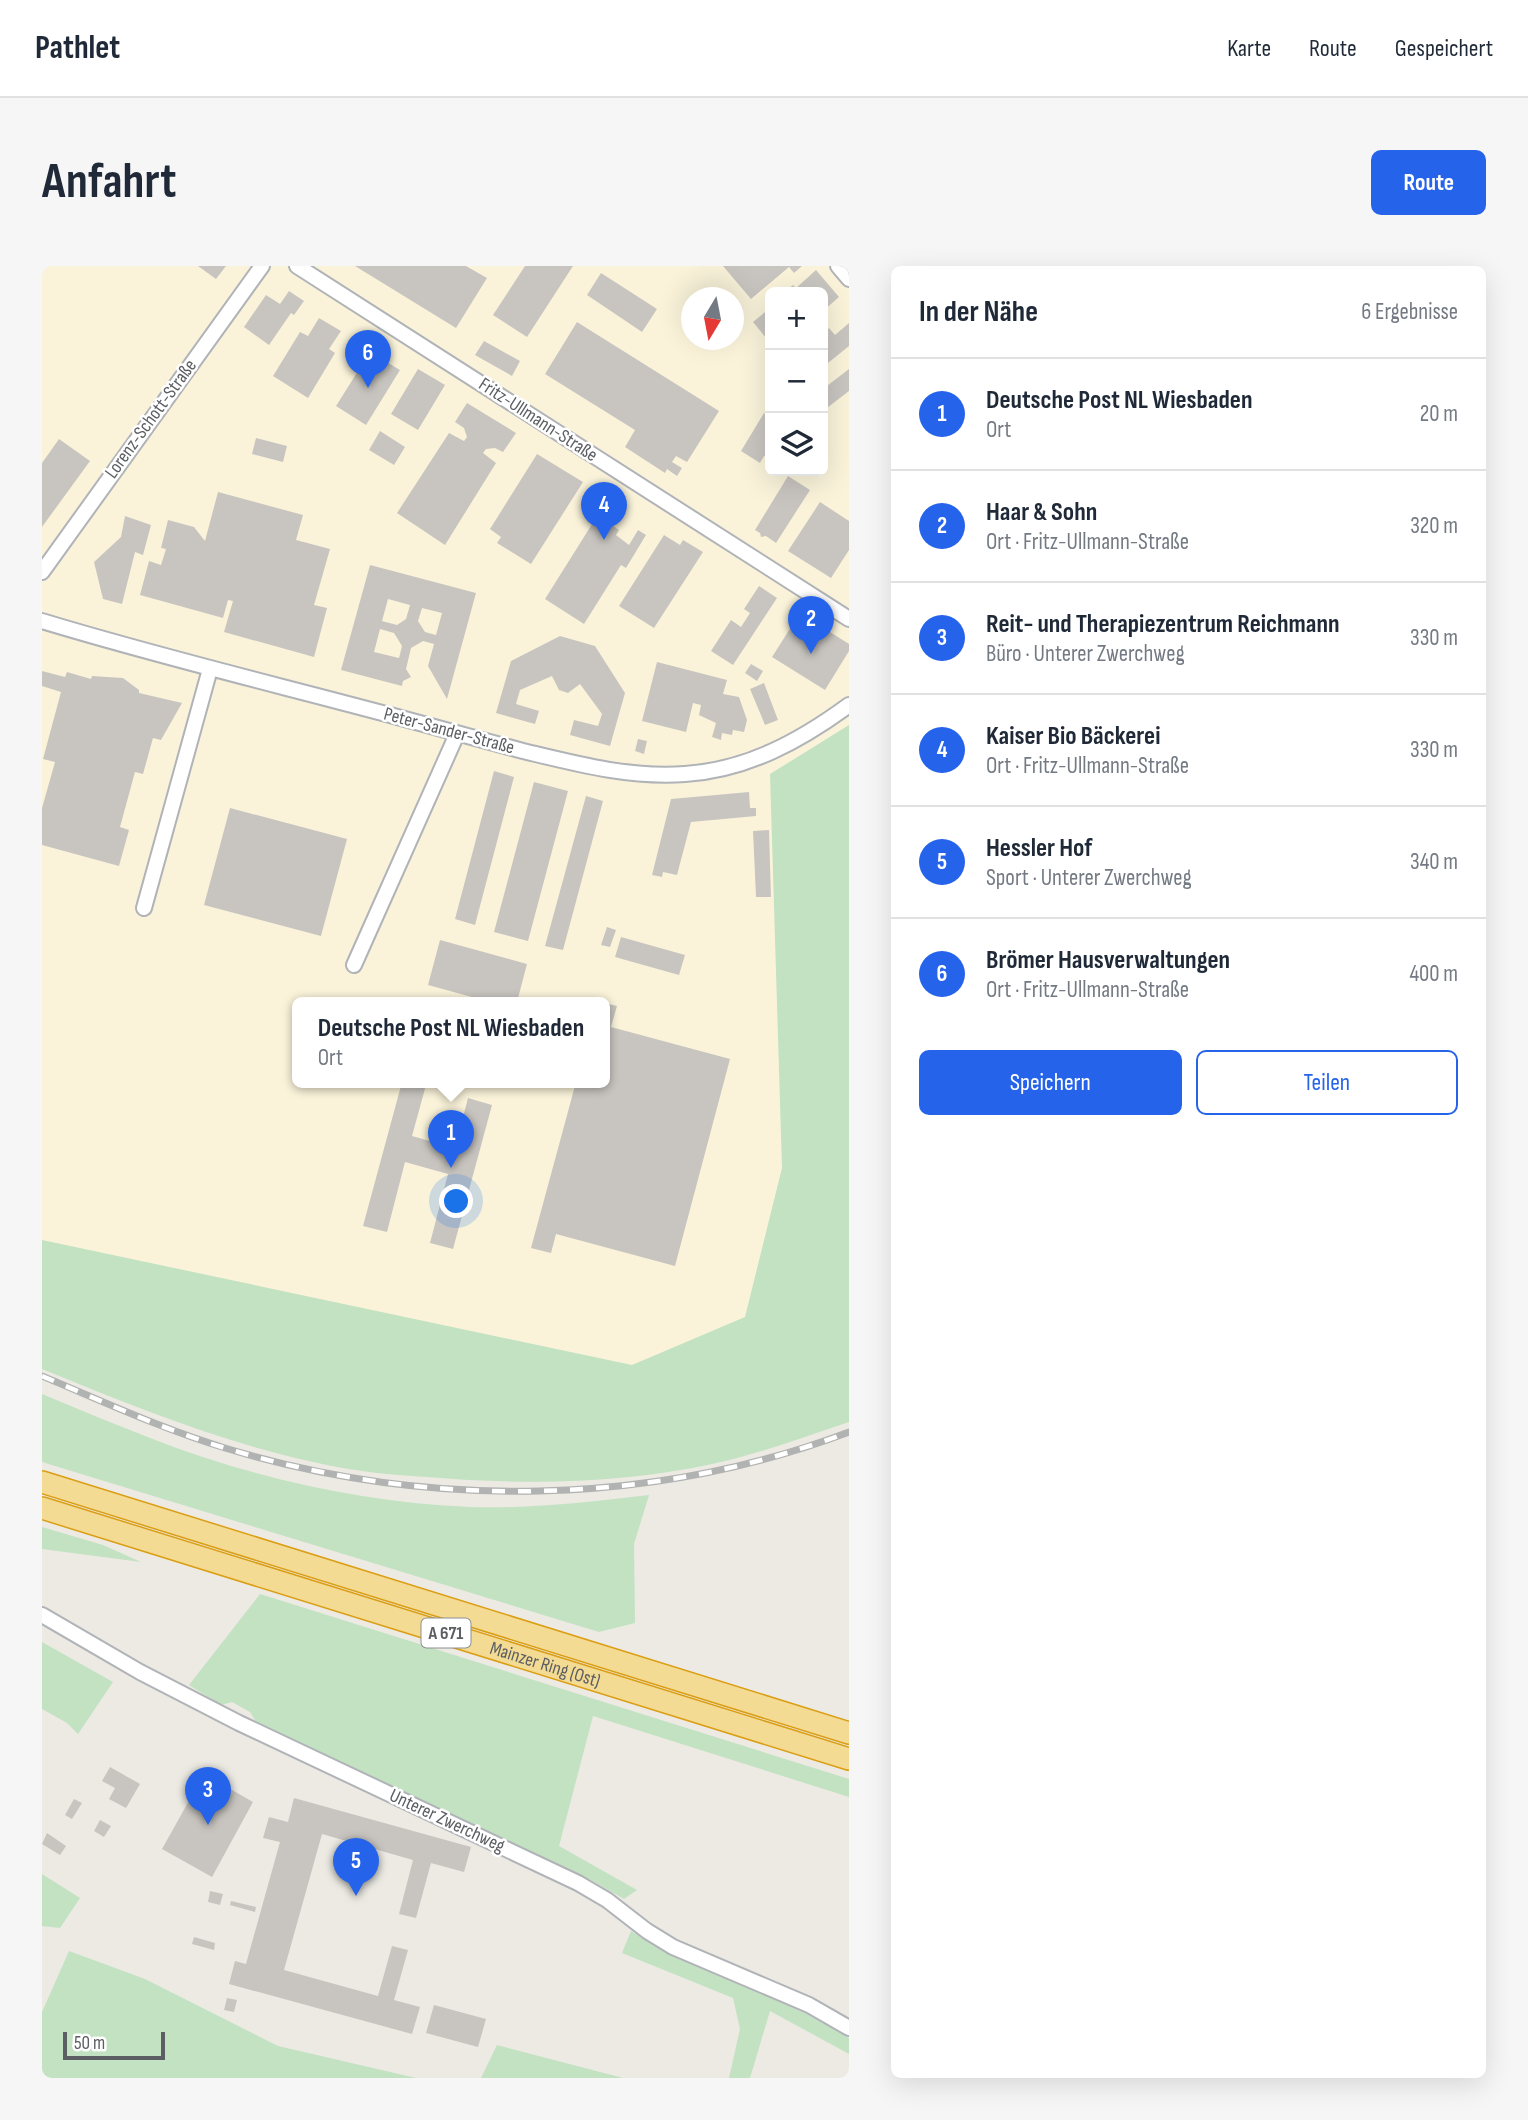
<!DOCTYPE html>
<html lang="de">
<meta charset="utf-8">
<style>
:root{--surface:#fff;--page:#f6f6f7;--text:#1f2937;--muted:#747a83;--line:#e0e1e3;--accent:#2563eb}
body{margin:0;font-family:"Sofia Sans Condensed",sans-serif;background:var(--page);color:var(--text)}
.controls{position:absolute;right:21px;top:21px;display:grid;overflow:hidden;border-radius:10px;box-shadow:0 7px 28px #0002}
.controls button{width:63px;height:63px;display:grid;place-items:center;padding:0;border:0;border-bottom:2px solid var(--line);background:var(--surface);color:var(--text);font:35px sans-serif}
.compass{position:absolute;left:639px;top:21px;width:63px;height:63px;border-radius:50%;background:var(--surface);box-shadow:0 7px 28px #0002;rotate:190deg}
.scale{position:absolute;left:21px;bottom:18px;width:102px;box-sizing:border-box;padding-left:7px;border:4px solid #5b5e62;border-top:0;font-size:19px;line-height:24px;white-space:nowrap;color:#5b5e62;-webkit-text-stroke:5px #fff;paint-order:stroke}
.you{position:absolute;left:415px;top:936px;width:24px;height:24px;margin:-18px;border:5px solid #fff;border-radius:50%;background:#1a73e8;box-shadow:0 0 0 10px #1a73e833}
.badge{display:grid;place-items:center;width:46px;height:46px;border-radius:50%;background:var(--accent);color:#fff;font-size:23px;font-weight:700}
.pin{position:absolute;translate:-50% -58px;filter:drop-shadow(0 2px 4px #0008)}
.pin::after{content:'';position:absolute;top:37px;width:24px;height:21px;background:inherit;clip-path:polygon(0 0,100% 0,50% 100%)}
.popup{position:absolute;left:250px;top:731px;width:318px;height:91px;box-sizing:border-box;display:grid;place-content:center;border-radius:10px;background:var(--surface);filter:drop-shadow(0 2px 5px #0005);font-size:23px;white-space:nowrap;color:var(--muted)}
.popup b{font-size:26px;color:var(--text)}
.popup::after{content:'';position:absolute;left:50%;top:100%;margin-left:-14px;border:14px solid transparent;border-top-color:var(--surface)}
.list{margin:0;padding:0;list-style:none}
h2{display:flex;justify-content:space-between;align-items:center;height:91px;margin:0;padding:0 28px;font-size:30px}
h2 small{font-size:23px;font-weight:400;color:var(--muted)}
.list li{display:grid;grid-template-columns:46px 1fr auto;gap:21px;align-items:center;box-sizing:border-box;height:112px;padding:0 28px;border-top:2px solid var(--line)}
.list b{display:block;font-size:26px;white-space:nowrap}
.list p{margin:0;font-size:23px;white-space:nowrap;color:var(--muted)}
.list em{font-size:23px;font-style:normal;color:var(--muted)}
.actions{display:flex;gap:14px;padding:21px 28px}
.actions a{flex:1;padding:16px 0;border:2px solid var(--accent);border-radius:10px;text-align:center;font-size:24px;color:var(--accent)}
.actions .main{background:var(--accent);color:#fff}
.icon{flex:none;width:38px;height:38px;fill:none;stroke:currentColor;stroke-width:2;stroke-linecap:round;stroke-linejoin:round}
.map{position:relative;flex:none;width:807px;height:1812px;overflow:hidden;border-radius:10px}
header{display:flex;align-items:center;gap:42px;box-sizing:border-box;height:98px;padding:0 35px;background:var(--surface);border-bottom:2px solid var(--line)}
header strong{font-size:33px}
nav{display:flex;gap:38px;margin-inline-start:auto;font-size:24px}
.intro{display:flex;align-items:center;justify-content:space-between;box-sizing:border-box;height:168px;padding:0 42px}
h1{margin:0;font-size:49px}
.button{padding:18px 32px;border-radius:10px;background:var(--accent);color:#fff;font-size:24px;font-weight:700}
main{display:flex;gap:42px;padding:0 42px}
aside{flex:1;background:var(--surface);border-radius:10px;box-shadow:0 7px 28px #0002}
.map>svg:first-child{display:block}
.commercial{fill:#faf3da;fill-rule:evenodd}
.green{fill:#c2e2c2}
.building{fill:#c8c5c0;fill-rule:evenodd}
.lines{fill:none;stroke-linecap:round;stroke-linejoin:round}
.minor-casing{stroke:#b0b3b7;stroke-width:18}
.highway-casing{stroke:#db9e14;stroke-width:24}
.minor{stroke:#fff;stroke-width:14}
.highway{stroke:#f3db94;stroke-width:21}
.rail-casing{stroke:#b1b2b2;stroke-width:7}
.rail{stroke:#fff;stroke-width:4.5;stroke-dasharray:13;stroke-linecap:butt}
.labels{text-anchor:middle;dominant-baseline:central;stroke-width:5;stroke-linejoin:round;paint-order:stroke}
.shield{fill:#fff;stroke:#8c8e91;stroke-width:2}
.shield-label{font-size:18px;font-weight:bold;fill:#5b5e62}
.street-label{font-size:19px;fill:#5b5e62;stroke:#fff}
</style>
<header>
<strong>Pathlet</strong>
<nav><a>Karte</a><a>Route</a><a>Gespeichert</a></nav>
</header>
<div class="intro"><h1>Anfahrt</h1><a class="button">Route</a></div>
<main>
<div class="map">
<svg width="807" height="1812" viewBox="0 0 807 1812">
<rect width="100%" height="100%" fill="#eceae3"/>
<path class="commercial" d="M0 0H807V1062L606 1148 0 1066ZM728 26H781V205H728ZM650 32H692V74H650ZM255 736H563V816H255Z"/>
<path class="green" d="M807 459V1156C762 1171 717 1188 670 1198 578 1218 479 1219 385 1211 352 1209 318 1206 285 1199 186 1179 93 1141 0 1103V974L590 1099 703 1051 740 902 728 508Z
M0 1128C36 1143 72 1158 108 1172 207 1211 322 1237 428 1241 488 1243 548 1236 607 1229L592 1278 593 1357 557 1366 0 1196Z
M0 1261 61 1279 99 1296 0 1283Z
M218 1328 807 1513V1531L551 1450 517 1580 595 1624 582 1633 551 1615 216 1459 208 1446 190 1436 179 1439 147 1419Z
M0 1376 71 1416 36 1468 25 1457 0 1443Z
M0 1608 38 1632 18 1662 0 1660Z
M589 1665 622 1686 763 1747 807 1772V1788L728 1745 708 1812H687L698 1763 691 1732 580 1687Z
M27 1685 103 1713 236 1780 374 1812H0V1746Z
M455 1779 581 1812H439Z"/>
<path class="building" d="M156 0H184L174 13Z
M313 0H424L445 12 414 62Z
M483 0H531L485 71 451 49Z
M681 0H760L752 7 747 1 709 33Z
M774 4 797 31 781 45V26H742L751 19 754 22Z
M559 7 615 43 600 66 545 29Z
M247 25 262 35 252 49 249 47 227 79 202 61 224 29 238 38Z
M728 42V77L711 56Z
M277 52 299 65 287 83 293 87 266 132 231 110 258 66 266 70Z
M535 56 677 145 645 196 634 190 630 196 640 202 635 210 625 203 623 207 583 181 593 164 503 108Z
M807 57V80L781 101V68L787 62 793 69Z
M442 75 478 95 470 110 433 89Z
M328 86 358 104 324 159 294 140Z
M376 103 403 119 376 164 349 148Z
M807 103V125L781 145V123Z
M425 137 474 167 461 186 453 182 444 183 441 187 454 197 403 279 355 247 407 167 422 175 425 171 422 162 413 156Z
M722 147 728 151V192L727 193 722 190 718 197 699 185Z
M338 165 363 181 352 199 327 184Z
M214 172 245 180 241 196 210 188Z
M17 173 48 195 0 261V197Z
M495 188 541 216 489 298 455 277 459 271 448 263Z
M746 210 768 224 734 277 724 270 719 271 718 267 713 264Z
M176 226 261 249 254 274 288 283 272 339 285 342 272 391 182 366 191 335 186 334 181 352 98 329 107 295 119 299 124 283 119 282 126 254 152 261 163 275Z
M778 236 807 255V284L789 312 746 285Z
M83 250 109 259 101 289 93 286 80 338 61 333 52 296 79 271Z
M552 255 563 262 567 257 577 264 574 269 587 279 596 264 604 269 584 302 579 299 542 358 503 333Z
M622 269 638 279 641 274 661 286 612 362 577 340Z
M328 299 434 327 405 433 386 400 392 378 381 375 369 382 364 403 369 411 361 415 360 420 299 404ZM346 333 368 339 364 353 355 359 340 355ZM380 342 400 347 394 369 383 366 376 355ZM338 363 352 367 360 380 357 392 332 386Z
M717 320 735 332 691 399 669 385 689 354 699 361 708 347 702 343Z
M758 347 807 378V385L783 424 730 391Z
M518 370 553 380 583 427 568 480 528 469 532 454 556 460 560 448 538 418 526 427 517 424 510 410 478 424 474 438 497 445 493 458 454 447 469 395Z
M615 396 685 414 681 428 697 431 705 454 702 466 691 464 690 469 680 467 679 474 670 471 674 457 657 449 659 439 651 437 644 466 600 455Z
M709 398 721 405 715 415 703 407Z
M0 405 23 411 25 406 49 413 50 410 81 412 97 424V427L140 437 119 474 111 472 101 508 93 506 78 561 87 564 77 600 0 579V542L13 496 1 493 19 426 0 420Z
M722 417 736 454 723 459 708 423Z
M596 473 605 475 602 488 593 485Z
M452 505 472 511 433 659 413 653Z
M492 516 526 525 486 675 452 666Z
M707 526 708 542H714V550L649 556 635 609 621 606 620 611 610 609 629 533Z
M544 530 561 535 521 684 503 680Z
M188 542 305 573 279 670 162 639Z
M727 564 729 631H714L711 565Z
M565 661 574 664 568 681 559 679Z
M579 671 643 689 637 709 573 691Z
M398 674 485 698 475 736H448L386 719Z
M563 737 575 740 569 761 688 793 633 1000 514 968 509 987 489 982 534 816H563Z
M360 816 384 819 370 870 413 882 426 832 450 839 411 983 388 977 406 908 363 896 345 966 321 960Z
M68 1501 98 1518 84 1542 67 1533 73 1522 60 1515Z
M162 1508 211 1536 170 1611 120 1583Z
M252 1532 429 1581 422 1606 389 1597 374 1652 357 1648 371 1594 280 1568 242 1704 336 1730 350 1680 366 1684 352 1734 378 1741 370 1768 187 1718 193 1695 204 1698 238 1576 221 1572 227 1551 246 1556Z
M32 1533 40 1537 30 1553 23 1549Z
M58 1554 69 1560 62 1571 52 1565Z
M5 1567 24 1580 18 1589 0 1578Z
M168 1625 181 1628 178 1639 166 1636Z
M189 1635 214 1641 213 1646 188 1639Z
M152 1671 173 1677 172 1684 150 1678Z
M185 1732 195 1734 192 1746 182 1744Z
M392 1739 444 1753 436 1781 384 1767Z"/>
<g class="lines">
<g class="minor-casing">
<path id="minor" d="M255 0 807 353
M796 0 807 13
M0 306 220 0
M0 355C115 390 232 418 348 449 392 461 437 473 481 485 535 498 587 512 643 508 705 504 758 475 807 439
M102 642 168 403
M312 699 415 468
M0 1349 98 1406 197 1457 536 1617 565 1634 605 1665 631 1681 767 1739 807 1762"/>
</g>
<g class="highway-casing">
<g id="highway">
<path d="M0 1216 807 1467"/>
<path id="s1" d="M0 1242 807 1493"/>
</g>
</g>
<use href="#minor" class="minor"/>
<use href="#highway" class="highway"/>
<g class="rail-casing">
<path id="rail" d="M0 1110C60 1135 120 1163 183 1182 385 1243 609 1241 807 1166"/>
</g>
<use href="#rail" class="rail"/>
</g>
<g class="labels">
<rect class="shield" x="379.5" y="1352.5" width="49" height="29" rx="5"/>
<g class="shield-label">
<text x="404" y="1367">A 671</text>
</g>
<g class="street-label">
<text transform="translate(109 153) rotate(-54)">Lorenz-Schott-Straße</text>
<text transform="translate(496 154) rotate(33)">Fritz-Ullmann-Straße</text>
<text transform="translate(407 465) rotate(15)">Peter-Sander-Straße</text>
<text stroke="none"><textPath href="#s1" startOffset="527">Mainzer Ring (Ost)</textPath></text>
<text transform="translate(405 1555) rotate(25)">Unterer Zwerchweg</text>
</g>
</g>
</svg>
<div class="controls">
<button>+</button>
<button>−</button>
<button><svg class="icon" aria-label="layers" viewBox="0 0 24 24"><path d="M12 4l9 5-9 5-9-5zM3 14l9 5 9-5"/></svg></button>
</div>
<svg class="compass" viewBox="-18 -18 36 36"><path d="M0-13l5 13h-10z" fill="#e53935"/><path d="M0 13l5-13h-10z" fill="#747a83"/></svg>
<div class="scale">50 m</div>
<div class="you"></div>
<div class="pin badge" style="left:409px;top:902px">1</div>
<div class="popup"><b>Deutsche Post NL Wiesbaden</b>Ort</div>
<div class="pin badge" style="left:769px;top:388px">2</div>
<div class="pin badge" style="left:166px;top:1559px">3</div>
<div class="pin badge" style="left:562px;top:274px">4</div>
<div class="pin badge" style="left:314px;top:1630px">5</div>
<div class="pin badge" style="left:326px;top:122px">6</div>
</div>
<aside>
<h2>In der Nähe<small>6 Ergebnisse</small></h2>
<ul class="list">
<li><span class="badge">1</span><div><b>Deutsche Post NL Wiesbaden</b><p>Ort</p></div><em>20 m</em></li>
<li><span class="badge">2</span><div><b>Haar &amp; Sohn</b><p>Ort · Fritz-Ullmann-Straße</p></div><em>320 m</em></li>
<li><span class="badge">3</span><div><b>Reit- und Therapiezentrum Reichmann</b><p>Büro · Unterer Zwerchweg</p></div><em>330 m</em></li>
<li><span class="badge">4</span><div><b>Kaiser Bio Bäckerei</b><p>Ort · Fritz-Ullmann-Straße</p></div><em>330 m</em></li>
<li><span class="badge">5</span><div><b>Hessler Hof</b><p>Sport · Unterer Zwerchweg</p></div><em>340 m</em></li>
<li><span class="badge">6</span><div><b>Brömer Hausverwaltungen</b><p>Ort · Fritz-Ullmann-Straße</p></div><em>400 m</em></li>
</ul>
<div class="actions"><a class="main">Speichern</a><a>Teilen</a></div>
</aside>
</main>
